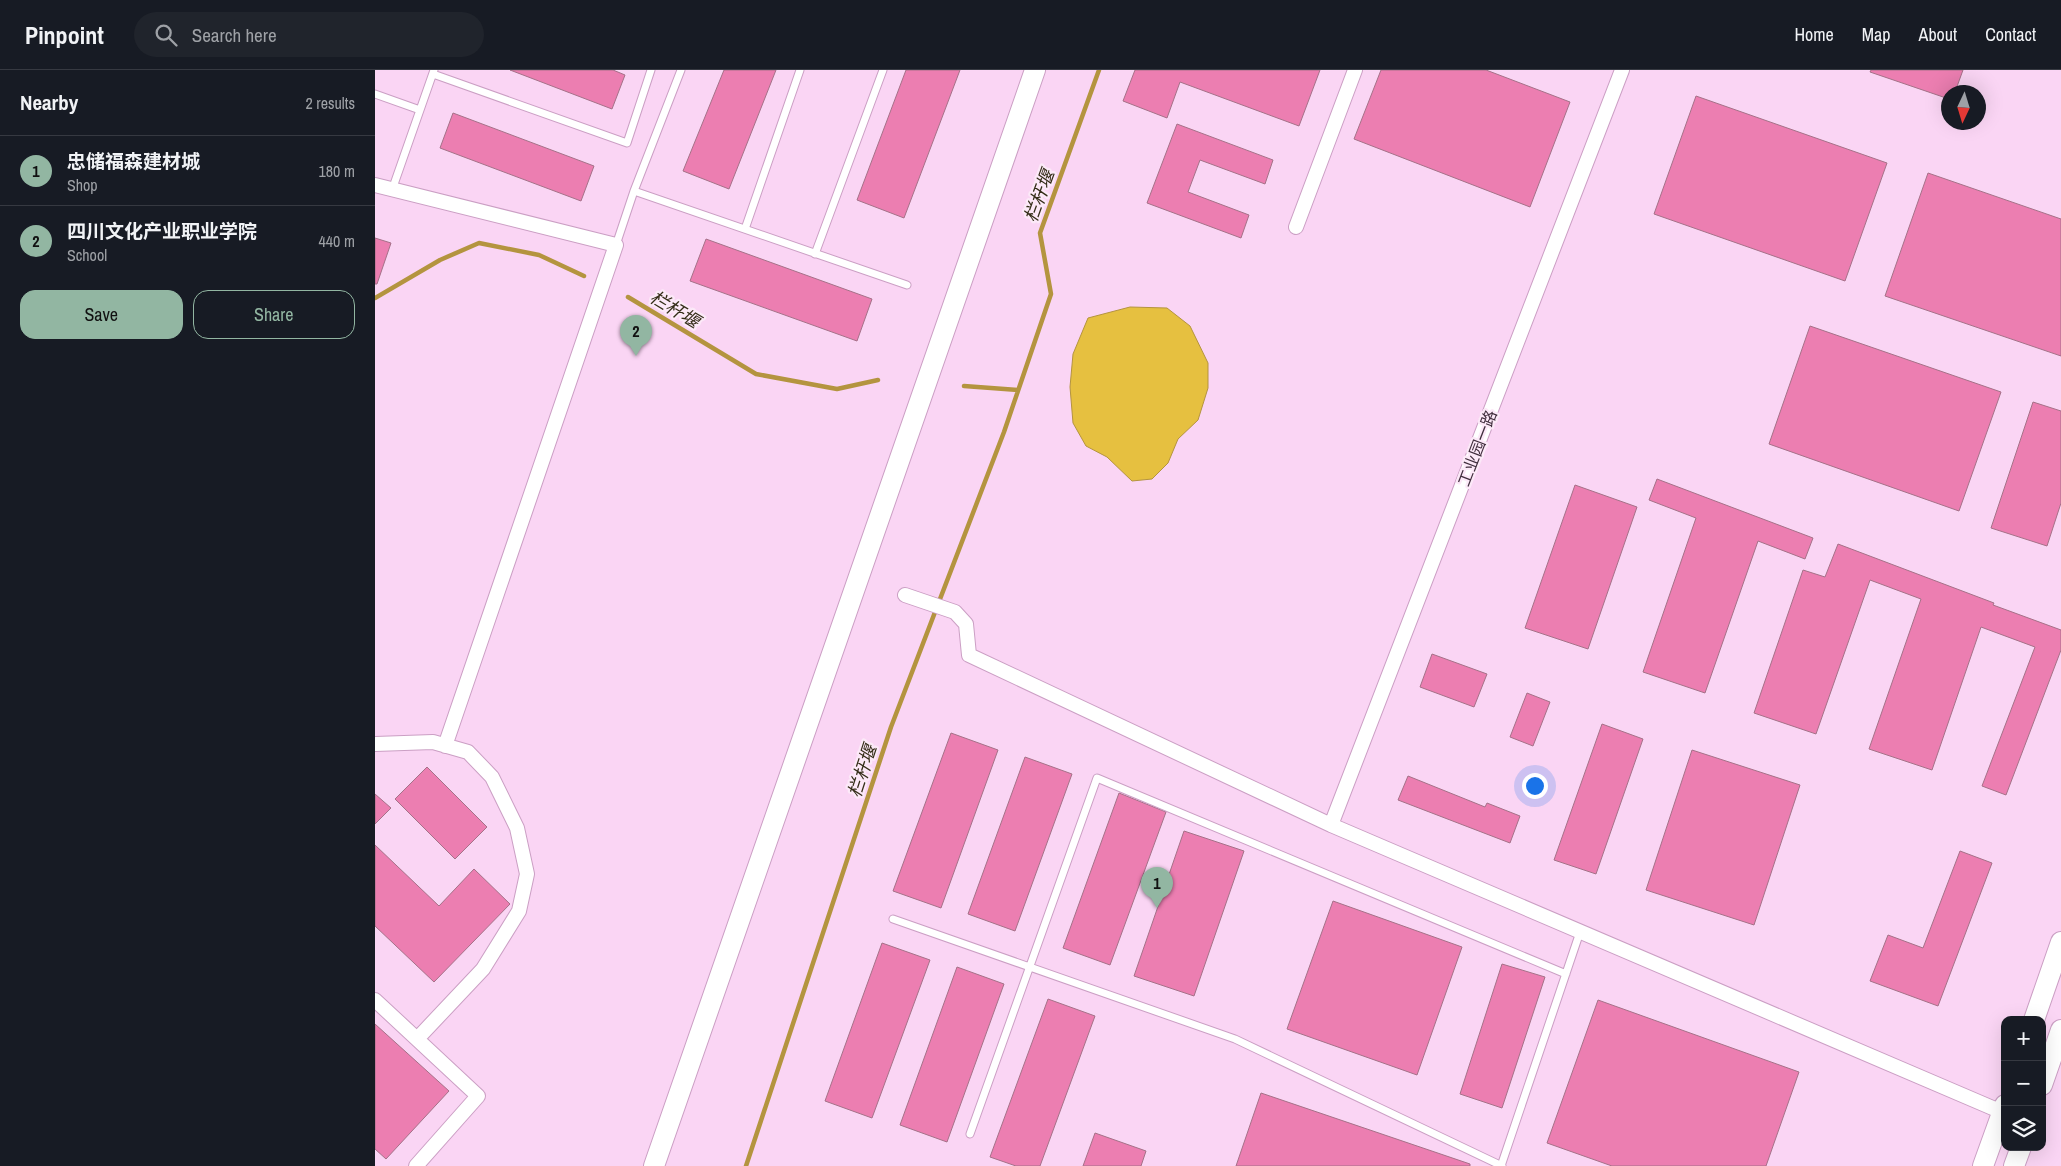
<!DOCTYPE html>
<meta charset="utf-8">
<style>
:root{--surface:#171b24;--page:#20242c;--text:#f1f3f6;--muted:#9ea1a6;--line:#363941;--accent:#92b6a2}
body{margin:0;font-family:"Archivo Narrow","Noto Sans SC",sans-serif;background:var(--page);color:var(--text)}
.controls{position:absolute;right:15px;bottom:15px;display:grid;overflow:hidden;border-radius:10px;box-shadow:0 5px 20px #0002}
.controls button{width:45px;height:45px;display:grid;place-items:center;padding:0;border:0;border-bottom:1px solid var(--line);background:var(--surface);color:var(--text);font:25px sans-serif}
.compass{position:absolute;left:1566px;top:15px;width:45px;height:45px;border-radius:50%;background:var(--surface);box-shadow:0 5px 20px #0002;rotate:184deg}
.you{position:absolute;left:1159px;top:715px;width:18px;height:18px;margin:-12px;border:4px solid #fff;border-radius:50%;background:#1a73e8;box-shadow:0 0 0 8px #1a73e833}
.badge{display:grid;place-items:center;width:32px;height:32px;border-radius:50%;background:var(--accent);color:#111;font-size:16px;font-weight:700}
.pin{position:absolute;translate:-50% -41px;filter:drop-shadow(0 1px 2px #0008)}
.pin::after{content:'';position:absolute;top:26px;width:18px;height:15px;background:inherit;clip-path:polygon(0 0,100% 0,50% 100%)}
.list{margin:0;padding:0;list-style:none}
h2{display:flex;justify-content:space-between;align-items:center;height:65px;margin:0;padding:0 20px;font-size:21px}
h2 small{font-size:16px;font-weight:400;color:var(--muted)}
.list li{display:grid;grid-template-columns:32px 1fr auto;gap:15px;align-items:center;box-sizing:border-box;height:70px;padding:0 20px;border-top:1px solid var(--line)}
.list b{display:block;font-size:19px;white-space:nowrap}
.list p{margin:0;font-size:16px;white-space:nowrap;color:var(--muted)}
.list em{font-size:16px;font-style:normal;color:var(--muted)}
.actions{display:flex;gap:10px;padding:15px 20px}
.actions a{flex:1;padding:11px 0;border:1px solid var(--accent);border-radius:15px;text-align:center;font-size:18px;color:var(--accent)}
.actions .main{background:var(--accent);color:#111}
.icon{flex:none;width:28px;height:28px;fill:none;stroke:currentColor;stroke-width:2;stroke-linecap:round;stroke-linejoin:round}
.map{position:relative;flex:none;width:1686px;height:1096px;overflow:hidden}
header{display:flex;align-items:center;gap:30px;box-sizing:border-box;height:70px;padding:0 25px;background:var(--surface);border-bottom:1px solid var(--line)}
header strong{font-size:24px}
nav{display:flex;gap:28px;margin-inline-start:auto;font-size:18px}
.search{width:350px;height:45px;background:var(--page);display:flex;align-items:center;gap:12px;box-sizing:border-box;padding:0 18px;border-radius:28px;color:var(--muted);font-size:19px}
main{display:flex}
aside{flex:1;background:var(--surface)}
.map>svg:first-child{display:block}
.water{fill:#e6c040;stroke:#b4943f}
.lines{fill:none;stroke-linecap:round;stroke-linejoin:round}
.stream{stroke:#b4943f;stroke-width:4.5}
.building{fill:#ec7eb1;stroke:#a57188}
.lane-casing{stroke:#cb9fc4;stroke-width:9}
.street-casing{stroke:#cb9fc4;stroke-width:16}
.secondary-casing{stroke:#cb9fc4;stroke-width:22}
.lane{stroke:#fff;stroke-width:7}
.street{stroke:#fff;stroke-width:14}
.secondary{stroke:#fff;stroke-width:20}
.labels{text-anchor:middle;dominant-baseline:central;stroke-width:4.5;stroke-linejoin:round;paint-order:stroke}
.street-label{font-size:16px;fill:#402e3d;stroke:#fce9f8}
.water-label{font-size:18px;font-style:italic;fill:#342d18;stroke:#fce9f8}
</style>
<header>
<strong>Pinpoint</strong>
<div class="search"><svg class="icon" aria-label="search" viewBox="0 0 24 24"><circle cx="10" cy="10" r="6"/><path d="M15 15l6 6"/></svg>Search here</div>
<nav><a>Home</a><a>Map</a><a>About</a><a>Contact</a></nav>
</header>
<main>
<aside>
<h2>Nearby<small>2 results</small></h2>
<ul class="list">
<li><span class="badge">1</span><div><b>忠储福森建材城</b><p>Shop</p></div><em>180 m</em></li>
<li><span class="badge">2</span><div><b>四川文化产业职业学院</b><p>School</p></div><em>440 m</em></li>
</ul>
<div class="actions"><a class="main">Save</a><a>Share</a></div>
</aside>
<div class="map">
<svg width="1686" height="1096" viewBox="0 0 1686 1096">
<rect width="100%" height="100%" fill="#fad5f4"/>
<path class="water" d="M755 237 792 238 815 256 833 293V318L823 350 803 369 793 393 777 409 757 411 732 387 711 376 698 353 695 317 698 284 713 248Z"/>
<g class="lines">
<path class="stream" d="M253 227 381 304 462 319 503 310
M0 228 65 190 104 173 164 185 209 206
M589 316 643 320
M371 1096 516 657 629 362 676 224 665 163 724 0"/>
</g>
<path class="building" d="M135 0H238L250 5 237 39Z
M349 0H401L354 119 308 101Z
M531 0H585L529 148 482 130Z
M760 0H945L924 56 805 12 792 48 748 31Z
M1006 0H1111L1195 32 1155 137 979 69Z
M1496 0H1588L1580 22H1574V29L1495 2Z
M1321 26 1512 93 1470 211 1279 144Z
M78 43 219 96 206 131 65 78Z
M802 54 898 90 890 114 825 90 813 122 874 145 866 168 772 133Z
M1553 103 1686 149V286L1510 226Z
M0 168 16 173 2 214H0Z
M331 169 497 229 482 271 315 211Z
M1435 256 1626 322 1584 441 1394 374Z
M1658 332 1686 341V433L1672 476 1616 458Z
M1282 409 1438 468 1430 489 1383 471 1330 623 1268 602 1321 448 1274 430Z
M1200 415 1262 437 1213 579 1150 558Z
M1463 474 1619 533 1618 535 1686 560V580L1631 725 1607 716 1660 577 1606 557 1557 700 1494 679 1546 529 1495 510 1441 664 1379 643 1428 500 1450 507Z
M1057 584 1112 604 1099 637 1045 617Z
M1152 623 1175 632 1158 676 1135 667Z
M1227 654 1268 669 1221 804 1179 790Z
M576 663 623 680 566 838 518 821Z
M1317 680 1425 715 1379 855 1271 820Z
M650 687 697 704 640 861 593 844Z
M52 697 112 757 80 789 20 729Z
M1033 706 1110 737 1112 733 1145 746 1135 773 1023 730Z
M744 723 791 742 735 895 688 878Z
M0 724 16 738 0 754Z
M809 761 869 781 819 926 759 906Z
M0 775 64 836 99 799 135 834 59 912 0 856Z
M1585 781 1617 793 1563 936 1495 911 1513 865 1548 878Z
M958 831 1087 877 1042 1005 912 959Z
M507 873 555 890 497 1048 450 1031Z
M1127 894 1170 907 1127 1038 1085 1024Z
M582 897 629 914 572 1072 525 1055Z
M673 929 720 946 665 1096H641L615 1087Z
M1223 930 1424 1002 1391 1096H1237L1172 1073Z
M0 954 74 1021 11 1089 0 1079Z
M886 1023 1095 1094V1096H861Z
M720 1063 771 1081 766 1096H708Z"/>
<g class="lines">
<g class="lane-casing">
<path id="lane" d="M58 4 252 73 276 0
M0 24 45 40
M17 120 59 0
M259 121 532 215
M370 159 425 0
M241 175 259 121 306 0
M440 184 508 0
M518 849 860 969 1127 1096
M595 1064 722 708 1191 904
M1126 1096 1205 862"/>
</g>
<g class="street-casing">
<path id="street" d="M0 115 241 175 70 676
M921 157 980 0
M530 525 580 542 591 554 594 585 956 755 1627 1042
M0 674 58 672 93 682 117 707 142 758 152 804 144 841 108 899 42 969
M956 755 1247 0
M0 930 103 1026 41 1096"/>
</g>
<g class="secondary-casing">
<path id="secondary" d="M1659 950 1686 872
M1667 1015 1686 960
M279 1096 660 0
M1608 1096 1630 1035
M1639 1096 1646 1077"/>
</g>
<use href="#lane" class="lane"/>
<use href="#street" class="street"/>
<use href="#secondary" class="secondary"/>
</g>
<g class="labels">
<g class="street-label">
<text transform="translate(1102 378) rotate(-69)">工业园一路</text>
</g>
<g class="water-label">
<text transform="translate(664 126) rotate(-70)">栏杆堰</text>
<text transform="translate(300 239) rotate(31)">栏杆堰</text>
<text transform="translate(487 701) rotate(-72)">栏杆堰</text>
</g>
</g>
</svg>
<div class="controls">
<button>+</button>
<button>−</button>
<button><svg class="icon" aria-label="layers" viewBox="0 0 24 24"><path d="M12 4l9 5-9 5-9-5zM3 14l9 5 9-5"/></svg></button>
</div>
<svg class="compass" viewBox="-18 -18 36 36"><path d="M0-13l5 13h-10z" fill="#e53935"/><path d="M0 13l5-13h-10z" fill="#9ea1a6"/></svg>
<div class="you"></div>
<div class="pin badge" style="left:782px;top:838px">1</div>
<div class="pin badge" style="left:261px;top:286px">2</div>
</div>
</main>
